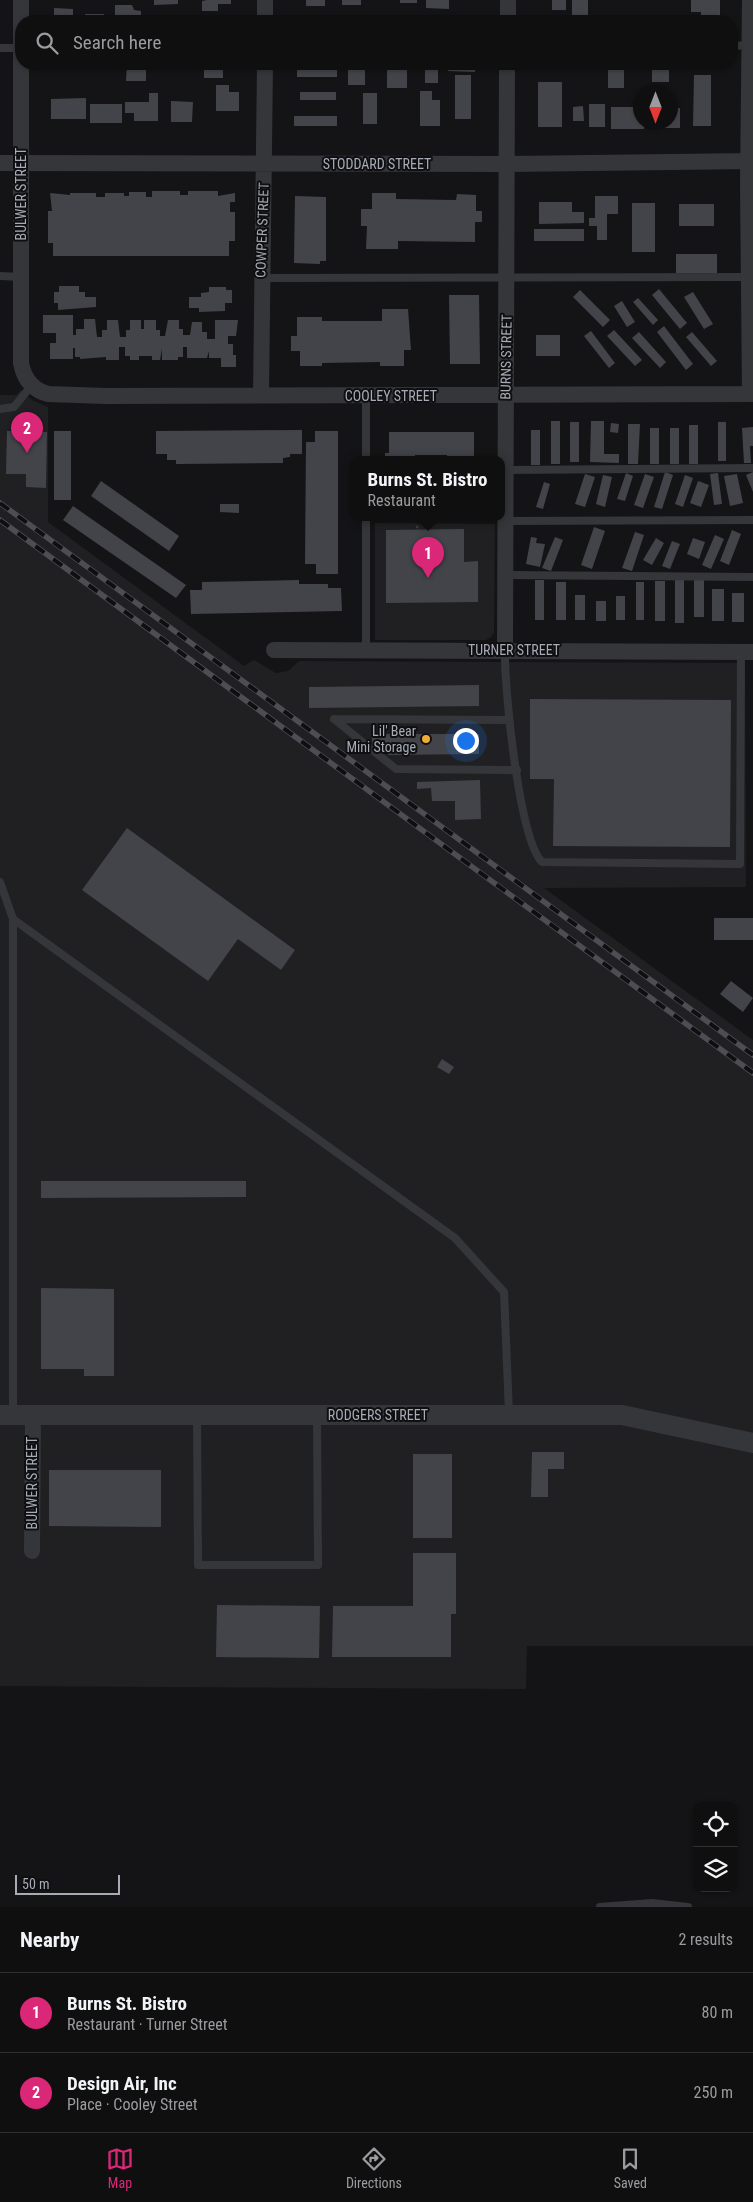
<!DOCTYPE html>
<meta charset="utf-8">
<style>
:root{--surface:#0f0f10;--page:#181819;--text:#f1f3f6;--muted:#9b9c9f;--line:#2f2f30;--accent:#db2777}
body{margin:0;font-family:"Roboto Condensed",sans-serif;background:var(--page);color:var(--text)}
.controls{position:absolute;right:15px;bottom:15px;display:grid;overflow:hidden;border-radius:10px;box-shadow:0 1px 4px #0004}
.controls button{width:45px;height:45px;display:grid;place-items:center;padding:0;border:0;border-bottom:1px solid var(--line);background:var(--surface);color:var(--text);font:25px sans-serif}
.compass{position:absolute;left:633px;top:85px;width:45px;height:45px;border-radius:50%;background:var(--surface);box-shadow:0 1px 4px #0004;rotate:180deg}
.scale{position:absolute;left:15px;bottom:12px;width:105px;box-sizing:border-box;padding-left:5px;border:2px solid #a6abb6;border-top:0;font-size:14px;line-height:18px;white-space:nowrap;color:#a6abb6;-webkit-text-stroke:4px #0f0f11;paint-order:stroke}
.you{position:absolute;left:465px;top:740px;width:18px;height:18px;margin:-12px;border:4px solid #fff;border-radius:50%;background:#1a73e8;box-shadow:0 0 0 8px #1a73e833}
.badge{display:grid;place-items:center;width:32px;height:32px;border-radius:50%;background:var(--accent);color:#fff;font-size:16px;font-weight:700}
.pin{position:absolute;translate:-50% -41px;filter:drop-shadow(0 1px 2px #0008)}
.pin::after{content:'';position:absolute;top:26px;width:18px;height:15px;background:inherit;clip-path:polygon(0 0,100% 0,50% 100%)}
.popup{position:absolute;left:350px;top:456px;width:155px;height:65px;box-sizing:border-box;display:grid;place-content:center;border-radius:10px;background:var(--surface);filter:drop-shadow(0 1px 4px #0005);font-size:16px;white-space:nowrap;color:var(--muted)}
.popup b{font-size:19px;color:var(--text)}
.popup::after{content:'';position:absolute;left:50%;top:100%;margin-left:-10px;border:10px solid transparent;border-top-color:var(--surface)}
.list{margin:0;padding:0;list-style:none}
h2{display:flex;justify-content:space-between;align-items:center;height:65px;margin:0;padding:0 20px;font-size:21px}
h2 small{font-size:16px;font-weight:400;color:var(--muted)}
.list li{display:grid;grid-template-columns:32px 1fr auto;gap:15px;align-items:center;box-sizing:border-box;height:80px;padding:0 20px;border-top:1px solid var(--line)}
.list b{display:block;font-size:19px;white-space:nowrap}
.list p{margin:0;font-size:16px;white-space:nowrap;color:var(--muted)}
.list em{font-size:16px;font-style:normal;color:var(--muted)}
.icon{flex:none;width:28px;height:28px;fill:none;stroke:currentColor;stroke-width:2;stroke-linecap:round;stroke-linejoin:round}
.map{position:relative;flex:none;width:753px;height:1907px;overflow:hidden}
.search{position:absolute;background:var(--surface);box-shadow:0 1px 4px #0004;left:15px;right:15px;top:15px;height:55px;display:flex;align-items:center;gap:12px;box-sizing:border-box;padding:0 18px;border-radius:20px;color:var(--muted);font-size:19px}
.sheet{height:225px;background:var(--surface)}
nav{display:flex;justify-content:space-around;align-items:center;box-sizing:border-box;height:70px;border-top:1px solid var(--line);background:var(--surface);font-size:14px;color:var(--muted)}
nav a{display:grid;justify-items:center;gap:2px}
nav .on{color:var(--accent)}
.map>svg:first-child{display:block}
.built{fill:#202023}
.building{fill:#434449}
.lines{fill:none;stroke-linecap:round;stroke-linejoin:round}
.path{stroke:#3b3d41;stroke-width:2.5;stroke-dasharray:2.5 4;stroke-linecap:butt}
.service{stroke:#35363a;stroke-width:8}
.minor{stroke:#35363a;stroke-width:16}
.tertiary{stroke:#35363a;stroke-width:20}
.rail-casing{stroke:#4c4e53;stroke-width:5.5}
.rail{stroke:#0f0f11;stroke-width:4;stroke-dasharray:11;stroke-linecap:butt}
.poi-dot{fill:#edad35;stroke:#0f0f11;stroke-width:2}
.labels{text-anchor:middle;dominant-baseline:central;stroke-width:4;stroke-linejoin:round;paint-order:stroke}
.street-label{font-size:14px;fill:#a6abb6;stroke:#0f0f11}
.poi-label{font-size:14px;fill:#a6abb6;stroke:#0f0f11;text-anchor:end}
</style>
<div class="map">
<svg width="753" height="1907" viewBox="0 0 753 1907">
<rect width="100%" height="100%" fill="#141416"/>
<path class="built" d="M21 390 32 400 48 407V522L244 666 254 660 276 673 288 671 299 661 745 663 746 887 544 888 753 1040V1646H527L526 1689 0 1686V395H16Z
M375 523 495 524 494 632 491 637 486 640H375Z"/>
<path class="building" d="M154 0H178V4L154 5Z
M207 0H231V4H218V11H202V1Z
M306 0H325V6H306Z
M342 0H361V5H342Z
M400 0H417V3H400Z
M426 0H449V9L426 8Z
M552 0H566V10H552Z
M572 0H588V21H572Z
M691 0H720V21H701V12H691Z
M115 5H132L134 10 141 11V21H115Z
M54 8 73 9V21H54Z
M85 14H104V21H85Z
M177 18 199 19V21H177Z
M55 64H74V69H55Z
M127 64H146V81H126Z
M204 64H223V78H204Z
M448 64H475V72L448 71Z
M627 64H642V69H627Z
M348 65H365V85H348Z
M652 65H669V82H652Z
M297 66H337V77H297Z
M387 67H407V88H387Z
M425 68H438V83H425Z
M608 68H624V88H608Z
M455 75H471V119H455Z
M694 75H711V126H693Z
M538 82H562V127H538Z
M216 85H229V92H239V111H216Z
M420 91H432V100H440V126H420Z
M300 92H336V100H300Z
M149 93H158V121H134V113H125V102H149Z
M363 93H377V124H363Z
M86 98V119H51V99Z
M171 101 193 102 192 122H171Z
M90 104H122V123H90Z
M589 104H605V127H589Z
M583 106 584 121H573V107Z
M611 107H640V122H644V129H611Z
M670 108H680V128H656V122H670Z
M294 116H337V126H294Z
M152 191H180V195H188V191H218V196L235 193V202H230V212H235V241H229V256H53V243H48V211H52L50 193 70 195V193H96V197H105V193H124V196H129V192H146V197H152Z
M372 193H396V199L456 200 457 194 476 195V211H482V222H475V242L398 241V249H366L367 226H361V209H372Z
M295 196 326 197V261H320V264L294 263Z
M595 196H618V214H607V240H597V226H589V218H595Z
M539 202H572V212H584V223L539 224Z
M632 203H655V252H632Z
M679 204H714V226H679Z
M534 229H584V241H534Z
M676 254H717V273H676Z
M59 286H79V292H85V297H96V307L58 310V303H54V292H59Z
M209 287H226V290H232V303H225V311L199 312V308H189V297H201V293L209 292Z
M659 289 687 323 680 329 652 295Z
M580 290 610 320 603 327 573 297Z
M693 292 713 324 704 329 684 297Z
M449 295H479L480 364H450Z
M638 298 658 320 653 325 633 302Z
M622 301 635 322 627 327 614 306Z
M382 309H408L411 350H404V366H380V362L322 363V366H300V351H291V336H297V317H322V321H382Z
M43 315H73V335H76V329H84V319H95L97 337H102V330H107V320H118L120 337H126V330H130V320H141V329H144V320H156V330H160V336H165L168 320H179V329H183V335H190L192 322H202V332H207V339H215V320H238L236 336H228V344H233V355H236V367H221V358H209V351L207 358H187V347H183V357H178V360H162V349L160 360H152V356H139V360H130V356H125V347H119V360H106V357L80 359V357H75V348H73V359H50V343H56V333H43Z
M664 326 693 364 686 370 657 332Z
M614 330 642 360 635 366 607 336Z
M591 331 615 363 609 368 584 336Z
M639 332 666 362 660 368 632 338Z
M692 332 717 361 711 366 686 337Z
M536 335H560V356H536Z
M551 421H560V464H551Z
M591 421H604V454H619V463L590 462Z
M570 422H579V462H570Z
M718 422H726V461H718Z
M611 423 619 424 618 433 610 432Z
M628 424H640L638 464H628Z
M689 425H698V464H689Z
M753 427V446H750L751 463H744L742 428Z
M650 428H659V464H650Z
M670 428H679V464H670Z
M302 430V454H290V457L283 458V463L176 464V460H167V454H156V431Z
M531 430H540V465H531Z
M7 431 47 432 46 488 26 487V474H6Z
M54 431H71V500H54Z
M315 431H338V574H316V564H305L306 442H315Z
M389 432H474V459H447V455H415V459H385V453H389Z
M665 472 673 475 662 509 654 507Z
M753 472V492L746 475Z
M626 473 633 476 625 501 617 499Z
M718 473 722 504 714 505 710 474Z
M585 474 595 477 585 507 575 504Z
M645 474 654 477 643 508 634 505Z
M737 474 743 503 730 506 724 476Z
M603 475 612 477 605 507 596 504Z
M685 475 693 478 683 507 675 504Z
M101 481 179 536 169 551 91 496Z
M698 481 709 485 701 507 690 503Z
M544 482 550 484 543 509 536 507Z
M220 504H239V513L220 512Z
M73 506 186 585 176 598 63 520Z
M594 527 605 531 592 569 581 565Z
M464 529V562L478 561V602L386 603V530Z
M732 530 741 534 729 565 720 561Z
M635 532 644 535 632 571 622 568Z
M715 535 724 539 711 569 702 565Z
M531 537 537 538 536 543 545 544 540 567 526 564Z
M555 537 563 540 551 571 542 568Z
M656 538 664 543 652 565 643 560Z
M693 538 705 542 699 559 687 554Z
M672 541 680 544 670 569 662 566Z
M299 580V584H328V588H341L342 611 191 614 190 590H202V582Z
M535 580H544V620H535Z
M675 580H684V623H675Z
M694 580H704V617H694Z
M655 581H665V621H655Z
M556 582H566V620H556Z
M636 582H644V620H636Z
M712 589H724V621H712Z
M732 593H744V622H732Z
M575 595H585V620H575Z
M616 596H625V620H616Z
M596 601H606V621H596Z
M479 685V706L309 708V687Z
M530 699 731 700 730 847 553 846 554 779H530Z
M372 734H479V754L388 755V744H372Z
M480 780 481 819 455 820V801H432L431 788 417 789V782Z
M127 828 295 950 281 970 238 939 208 981 82 890Z
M714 918H753V940H714Z
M731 981 753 998 743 1012 720 994Z
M442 1059 454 1067 449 1074 437 1067Z
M41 1181H246V1197L41 1198Z
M41 1288 114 1289V1376H84V1369H41Z
M532 1452H564V1469H548V1497H531Z
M413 1454H452V1538H413Z
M49 1470H161V1527L49 1526Z
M413 1553H456V1614H451V1657H332L333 1606H413Z
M217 1605 320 1606 319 1658 216 1657Z"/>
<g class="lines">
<path class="path" d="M416 527H419"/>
<path class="service" d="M732 46 751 45
M0 48H21
M0 276 22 277
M263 278 751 277
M0 409 14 407 32 385
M366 459V396
M505 470 753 468
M366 517V650
M505 521 753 520
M506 575 753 577
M505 650C504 687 519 839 542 862L740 864 741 652
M334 719 396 769 517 770
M334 719 508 720
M0 882 13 919 455 1238 504 1292 509 1413
M13 1414V919
M197 1415 198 1565H318L317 1417
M600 1907 652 1903 688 1907"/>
<path class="minor" d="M21 0V363C24 379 33 390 48 394L106 396 753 394
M265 21V0
M508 21V0
M0 163 508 164 753 161
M750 394 748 183 750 0
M261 395 265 64
M274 650 753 652
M505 650 507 64
M32 1551 33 1415"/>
<path class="tertiary" d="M0 1415H622L753 1443"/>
<g class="rail-casing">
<path id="rail" d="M0 503 753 1055
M0 520 753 1073"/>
</g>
<use href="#rail" class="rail"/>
</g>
<circle class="poi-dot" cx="426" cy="739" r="5"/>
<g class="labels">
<g class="street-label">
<text x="377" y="164">STODDARD STREET</text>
<text transform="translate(21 194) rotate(-90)">BULWER STREET</text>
<text transform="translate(262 230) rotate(-88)">COWPER STREET</text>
<text transform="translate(506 357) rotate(-89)">BURNS STREET</text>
<text x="391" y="396">COOLEY STREET</text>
<text x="514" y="650">TURNER STREET</text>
<text x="378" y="1415">RODGERS STREET</text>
<text transform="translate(32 1483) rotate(-90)">BULWER STREET</text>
</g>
<g class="poi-label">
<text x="416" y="731">Lil' Bear<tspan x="416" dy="16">Mini Storage</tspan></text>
</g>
</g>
</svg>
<div class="controls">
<button><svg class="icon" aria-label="locate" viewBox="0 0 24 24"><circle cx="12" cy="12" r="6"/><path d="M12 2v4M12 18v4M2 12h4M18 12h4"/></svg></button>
<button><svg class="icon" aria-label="layers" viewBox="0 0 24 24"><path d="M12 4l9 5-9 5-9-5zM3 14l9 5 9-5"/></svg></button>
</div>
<svg class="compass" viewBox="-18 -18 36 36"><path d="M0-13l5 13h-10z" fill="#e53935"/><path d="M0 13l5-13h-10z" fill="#9b9c9f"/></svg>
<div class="scale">50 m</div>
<div class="you"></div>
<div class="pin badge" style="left:428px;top:578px">1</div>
<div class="popup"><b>Burns St. Bistro</b>Restaurant</div>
<div class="pin badge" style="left:27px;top:453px">2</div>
<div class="search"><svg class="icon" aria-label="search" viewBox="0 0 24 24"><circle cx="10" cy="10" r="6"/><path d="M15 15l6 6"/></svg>Search here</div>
</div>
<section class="sheet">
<h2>Nearby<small>2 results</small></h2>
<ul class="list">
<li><span class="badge">1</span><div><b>Burns St. Bistro</b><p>Restaurant · Turner Street</p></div><em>80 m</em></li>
<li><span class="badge">2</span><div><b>Design Air, Inc</b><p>Place · Cooley Street</p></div><em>250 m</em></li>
</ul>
</section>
<nav>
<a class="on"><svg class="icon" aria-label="map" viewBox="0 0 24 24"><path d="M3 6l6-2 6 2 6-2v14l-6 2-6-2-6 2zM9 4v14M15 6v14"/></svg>Map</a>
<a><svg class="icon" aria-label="directions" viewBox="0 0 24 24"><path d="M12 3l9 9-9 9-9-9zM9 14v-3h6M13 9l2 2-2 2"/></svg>Directions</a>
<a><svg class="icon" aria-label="saved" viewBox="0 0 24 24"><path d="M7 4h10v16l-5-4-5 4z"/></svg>Saved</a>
</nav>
